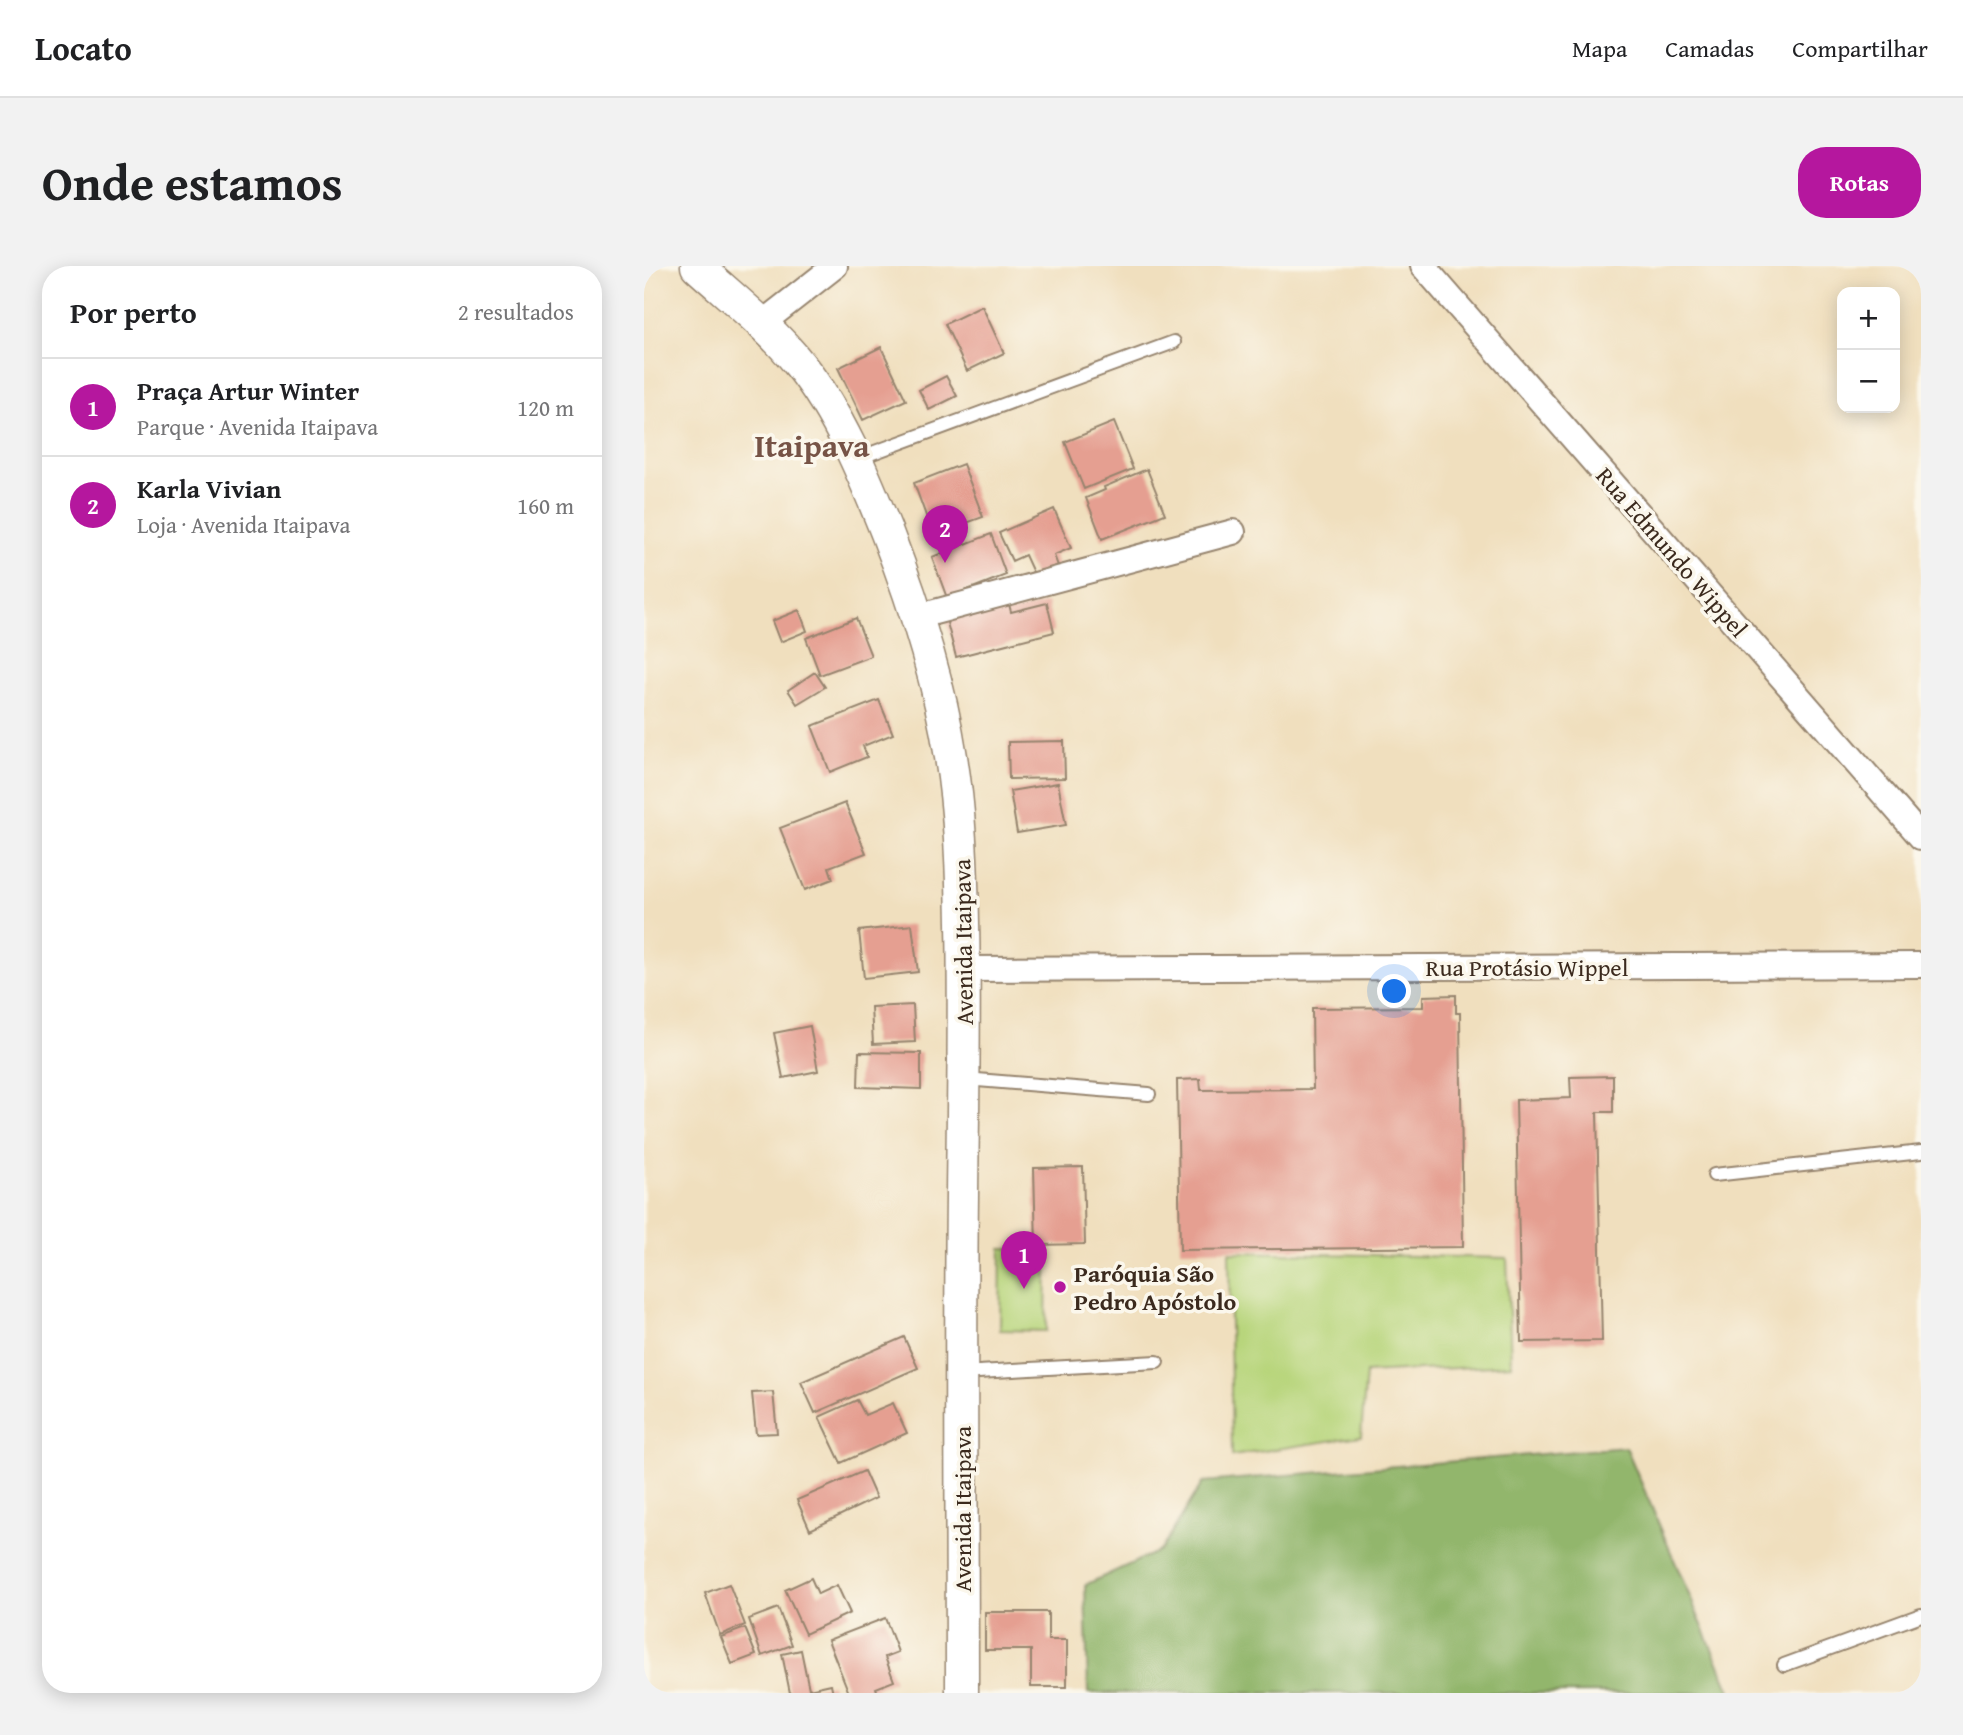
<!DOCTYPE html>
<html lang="pt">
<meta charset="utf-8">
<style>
:root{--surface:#fff;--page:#f2f2f2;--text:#202124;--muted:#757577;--line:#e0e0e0;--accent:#b5179e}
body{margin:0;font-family:"Gentium Book Plus",serif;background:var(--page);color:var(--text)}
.controls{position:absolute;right:21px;top:21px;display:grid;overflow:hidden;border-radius:14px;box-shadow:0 4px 18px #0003}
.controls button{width:63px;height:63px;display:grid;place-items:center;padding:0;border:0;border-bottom:2px solid var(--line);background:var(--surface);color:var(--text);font:35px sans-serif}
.you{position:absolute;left:751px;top:726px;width:24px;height:24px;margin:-18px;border:5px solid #fff;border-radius:50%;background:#1a73e8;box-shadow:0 0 0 10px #1a73e833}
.badge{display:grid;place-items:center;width:46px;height:46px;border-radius:50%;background:var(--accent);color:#fff;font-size:23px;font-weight:700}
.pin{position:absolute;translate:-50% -58px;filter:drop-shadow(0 2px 4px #0008)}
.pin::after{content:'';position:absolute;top:37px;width:24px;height:21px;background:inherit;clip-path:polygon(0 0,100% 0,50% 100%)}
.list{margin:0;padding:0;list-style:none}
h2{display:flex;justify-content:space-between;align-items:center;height:91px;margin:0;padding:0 28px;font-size:30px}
h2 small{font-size:23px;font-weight:400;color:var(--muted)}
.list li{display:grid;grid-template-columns:46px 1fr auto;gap:21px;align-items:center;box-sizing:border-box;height:98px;padding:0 28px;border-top:2px solid var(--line)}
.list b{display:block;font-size:26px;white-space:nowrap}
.list p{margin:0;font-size:23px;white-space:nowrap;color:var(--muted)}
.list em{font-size:23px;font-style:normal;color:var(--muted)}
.map{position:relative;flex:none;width:1277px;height:1427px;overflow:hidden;border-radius:28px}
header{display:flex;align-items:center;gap:42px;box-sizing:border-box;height:98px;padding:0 35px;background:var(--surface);border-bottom:2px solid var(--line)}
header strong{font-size:33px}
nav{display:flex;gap:38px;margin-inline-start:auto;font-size:24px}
.intro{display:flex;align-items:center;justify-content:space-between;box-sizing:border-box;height:168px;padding:0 42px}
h1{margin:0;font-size:49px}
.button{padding:18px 32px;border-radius:28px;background:var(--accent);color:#fff;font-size:24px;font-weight:700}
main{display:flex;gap:42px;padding:0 42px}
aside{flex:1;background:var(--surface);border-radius:28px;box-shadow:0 4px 18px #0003}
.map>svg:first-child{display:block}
.green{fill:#b8d57c;stroke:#7a804d;stroke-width:2}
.forest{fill:#92b66c;stroke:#667045;stroke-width:2}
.building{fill:#e59f91}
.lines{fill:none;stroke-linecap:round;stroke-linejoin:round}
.service-casing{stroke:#96846e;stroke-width:16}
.minor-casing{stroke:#96846e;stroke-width:28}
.tertiary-casing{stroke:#96846e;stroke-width:35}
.service{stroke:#fff;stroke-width:12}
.minor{stroke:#fff;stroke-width:24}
.tertiary{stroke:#fff;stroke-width:32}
.poi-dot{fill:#b5179e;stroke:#fbf7ec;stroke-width:2.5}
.labels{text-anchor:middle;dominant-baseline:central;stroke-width:7;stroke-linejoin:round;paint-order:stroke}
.street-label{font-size:24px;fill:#3b2a1e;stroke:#fbf7ec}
.poi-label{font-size:24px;font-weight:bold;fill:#3b2a1e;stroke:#fbf7ec;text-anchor:start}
.district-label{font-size:32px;font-weight:bold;fill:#765346;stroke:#fbf7ec}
</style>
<header>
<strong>Locato</strong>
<nav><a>Mapa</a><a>Camadas</a><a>Compartilhar</a></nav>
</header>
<div class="intro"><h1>Onde estamos</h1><a class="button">Rotas</a></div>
<main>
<aside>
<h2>Por perto<small>2 resultados</small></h2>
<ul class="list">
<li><span class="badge">1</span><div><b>Praça Artur Winter</b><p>Parque · Avenida Itaipava</p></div><em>120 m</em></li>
<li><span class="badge">2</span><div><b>Karla Vivian</b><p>Loja · Avenida Itaipava</p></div><em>160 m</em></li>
</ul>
</aside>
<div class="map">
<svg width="1277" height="1427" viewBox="0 0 1277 1427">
<rect width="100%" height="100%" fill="#fbf7ec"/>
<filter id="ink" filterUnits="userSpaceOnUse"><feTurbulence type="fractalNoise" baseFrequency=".0143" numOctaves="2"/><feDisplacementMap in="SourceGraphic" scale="14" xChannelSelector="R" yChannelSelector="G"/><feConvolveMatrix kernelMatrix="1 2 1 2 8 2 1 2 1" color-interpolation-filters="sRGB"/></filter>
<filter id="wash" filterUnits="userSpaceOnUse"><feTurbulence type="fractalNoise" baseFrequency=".00686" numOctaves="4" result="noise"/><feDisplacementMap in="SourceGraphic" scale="28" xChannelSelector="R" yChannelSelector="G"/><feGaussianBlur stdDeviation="1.57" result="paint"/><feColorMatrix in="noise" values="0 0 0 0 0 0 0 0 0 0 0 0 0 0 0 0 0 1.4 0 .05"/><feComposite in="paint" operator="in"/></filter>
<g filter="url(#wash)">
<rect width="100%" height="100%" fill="#f0dfbe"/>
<path class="green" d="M357 982 403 983 402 1065 356 1064Z
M585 986 863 992 867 1099 722 1107 717 1170 588 1190Z"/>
<path class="forest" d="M982 1181 1087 1427H444L441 1319 517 1284 559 1216Z"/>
<g id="blocks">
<path class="building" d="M338 40 360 87 323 105 301 58Z
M237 81 262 134 219 154 194 102Z
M302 110 313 130 285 144 275 124Z
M470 156 489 203 440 223 421 176Z
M319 198 339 251 289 269 270 217Z
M503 203 521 248 458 273 442 232 461 224 460 221Z
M410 243 427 282 410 289 414 300 391 311 381 289 368 295 355 267Z
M347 268 362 309 303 332 288 291Z
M364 334 367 346 403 337 410 366 312 391 301 349Z
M155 344 163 365 136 376 128 355Z
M212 352 227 390 176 409 162 372Z
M171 406 181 421 153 438 144 424Z
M235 434 249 468 219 480 223 491 186 506 168 460Z
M420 475 421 512 365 513 364 476Z
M414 517 422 559 373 567 366 525Z
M201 537 222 587 185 601 189 613 161 624 136 562Z
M268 659 274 706 220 712 215 665Z
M812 729V747H816L819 981 536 984 533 814 556 813 557 824 669 823 668 742 779 741V730Z
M269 739 271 776 229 778 227 741Z
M166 760 174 805 139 812 130 767Z
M215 786 277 787V823L214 821Z
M969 810V846H953L958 1075 877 1076 872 834 927 832 926 811Z
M439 901 441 978 392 979 390 902Z
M260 1071 274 1102 171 1147 157 1116Z
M129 1126 133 1167 112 1168 108 1127Z
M213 1134 221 1149 249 1137 263 1167 197 1197 175 1151Z
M220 1205 232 1232 166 1264 153 1234Z
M167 1312 174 1328 193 1319 206 1347 161 1368 141 1324Z
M85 1318 101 1359 76 1369 61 1327Z
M134 1342 148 1379 118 1390 105 1353Z
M341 1346H404V1374H423V1421H387V1384H341Z
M241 1352 254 1386 241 1391 250 1415 232 1422 234 1427H205L184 1374Z
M101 1362 112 1389 88 1398 77 1371Z
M157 1384 165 1423 187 1418 189 1427H146L138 1388Z"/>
</g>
</g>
<g filter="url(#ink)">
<use href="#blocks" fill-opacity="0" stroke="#96846e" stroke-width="2"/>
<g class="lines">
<g class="service-casing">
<path id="service" d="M212 193 530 76
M321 813 505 828
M1070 909 1277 886
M317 1107 513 1096
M1140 1399 1277 1349"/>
</g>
<g class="minor-casing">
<path id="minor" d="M779 0 1277 571
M117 58 191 0
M272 351 589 266
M320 703 1277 699"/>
</g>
<g class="tertiary-casing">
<path id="tertiary" d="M53 0C88 32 127 62 156 99 195 148 220 209 243 267 271 339 295 414 307 491 316 546 318 601 319 657 321 747 319 838 318 929 316 1095 318 1261 318 1427"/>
</g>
<use href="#service" class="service"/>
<use href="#minor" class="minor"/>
<use href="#tertiary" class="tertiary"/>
</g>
</g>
<circle class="poi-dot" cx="416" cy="1021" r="7"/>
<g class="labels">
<g class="street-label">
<text transform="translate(1028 286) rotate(49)">Rua Edmundo Wippel</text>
<text transform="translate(319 676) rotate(-91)">Avenida Itaipava</text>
<text x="883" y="701">Rua Protásio Wippel</text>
<text transform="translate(318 1243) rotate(-90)">Avenida Itaipava</text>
</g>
<g class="poi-label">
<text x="430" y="1007">Paróquia São<tspan x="430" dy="28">Pedro Apóstolo</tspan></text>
</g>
<g class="district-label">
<text x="168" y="179">Itaipava</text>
</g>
</g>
</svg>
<div class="controls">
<button>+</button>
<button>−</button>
</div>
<div class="you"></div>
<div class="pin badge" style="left:380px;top:1023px">1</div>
<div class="pin badge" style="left:301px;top:297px">2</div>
</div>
</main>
